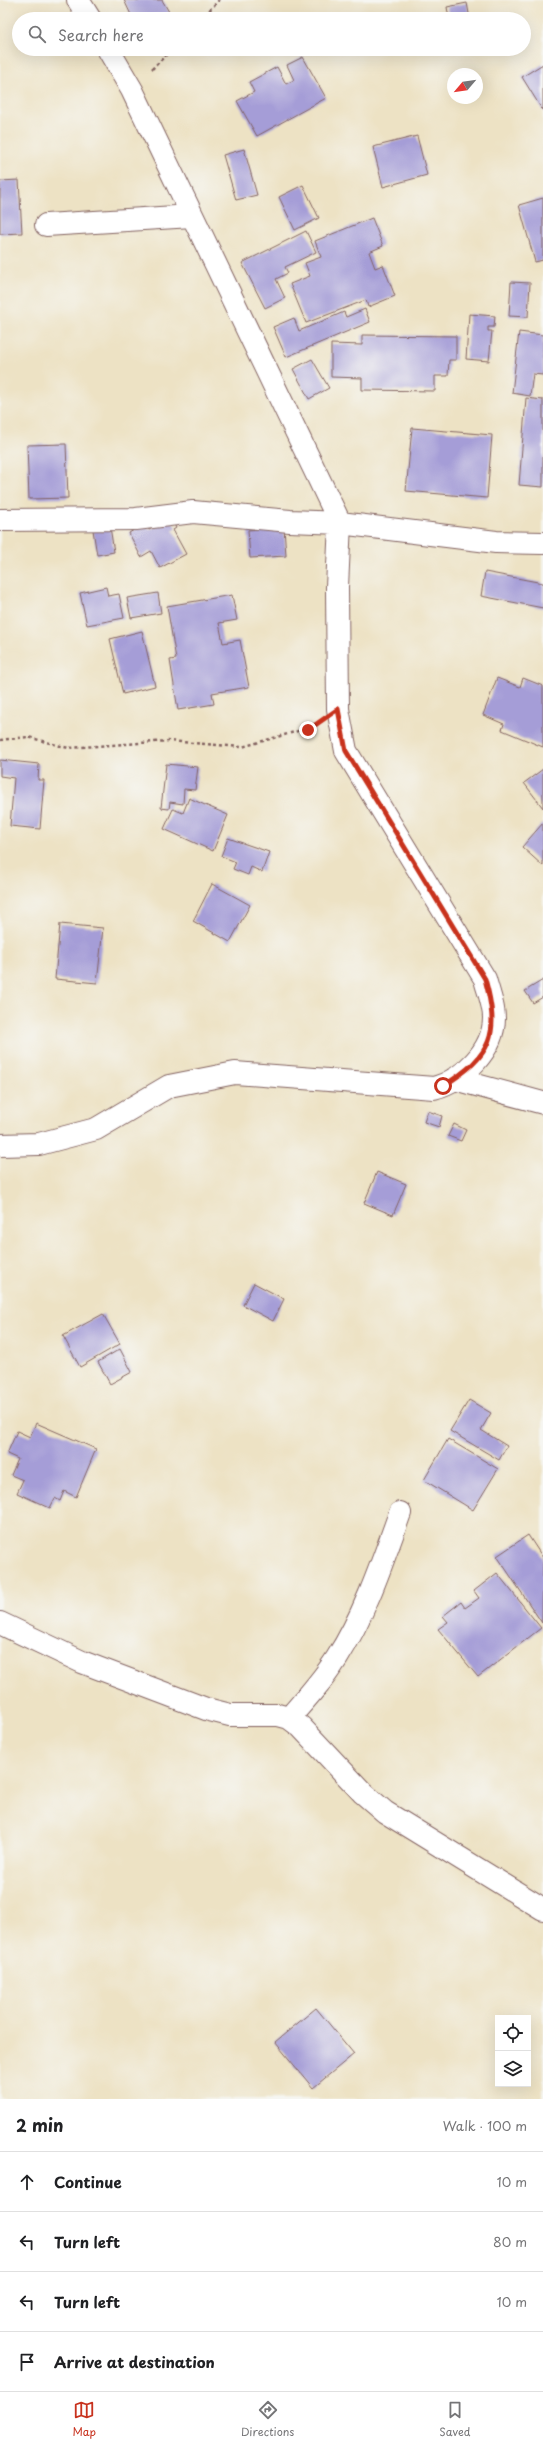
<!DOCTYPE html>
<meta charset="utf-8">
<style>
:root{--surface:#fff;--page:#f6f6f6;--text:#202124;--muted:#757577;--line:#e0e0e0;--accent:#c8321e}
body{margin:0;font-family:"Playpen Sans",sans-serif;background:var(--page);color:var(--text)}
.controls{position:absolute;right:12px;bottom:12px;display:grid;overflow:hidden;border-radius:0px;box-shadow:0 4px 16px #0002}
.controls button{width:36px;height:36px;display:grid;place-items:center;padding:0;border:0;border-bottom:1px solid var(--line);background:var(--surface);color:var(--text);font:20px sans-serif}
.compass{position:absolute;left:447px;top:68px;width:36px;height:36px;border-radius:50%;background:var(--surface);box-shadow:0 4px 16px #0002;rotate:241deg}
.stop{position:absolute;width:12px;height:12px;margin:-9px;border:3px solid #c8321e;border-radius:50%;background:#fff}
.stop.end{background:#c8321e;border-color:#fff;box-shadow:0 1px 4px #0008}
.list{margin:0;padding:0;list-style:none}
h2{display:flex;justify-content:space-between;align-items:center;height:52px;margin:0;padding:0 16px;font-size:17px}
h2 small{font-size:13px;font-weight:400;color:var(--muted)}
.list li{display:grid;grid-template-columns:26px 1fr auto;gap:12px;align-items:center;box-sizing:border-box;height:60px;padding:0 16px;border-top:1px solid var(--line)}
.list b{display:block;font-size:15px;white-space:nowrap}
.list em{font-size:13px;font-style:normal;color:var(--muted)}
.icon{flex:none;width:22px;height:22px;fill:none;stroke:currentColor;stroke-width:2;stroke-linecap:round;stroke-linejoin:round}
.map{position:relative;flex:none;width:543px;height:2099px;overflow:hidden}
.search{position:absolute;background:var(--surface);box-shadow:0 4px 16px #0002;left:12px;right:12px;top:12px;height:44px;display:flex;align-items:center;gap:10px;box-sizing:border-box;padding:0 14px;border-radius:22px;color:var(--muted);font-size:15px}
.sheet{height:292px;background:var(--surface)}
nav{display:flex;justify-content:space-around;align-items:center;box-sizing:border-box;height:56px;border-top:1px solid var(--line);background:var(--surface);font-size:11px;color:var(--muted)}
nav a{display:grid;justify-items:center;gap:2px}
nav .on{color:var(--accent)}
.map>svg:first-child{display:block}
.building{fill:#a59dd7}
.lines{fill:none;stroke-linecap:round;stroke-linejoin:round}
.minor-casing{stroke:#836361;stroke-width:24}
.path{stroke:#836361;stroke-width:2.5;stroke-dasharray:3 3;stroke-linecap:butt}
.minor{stroke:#fff;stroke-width:22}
.route{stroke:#c8321e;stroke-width:5}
</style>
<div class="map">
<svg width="543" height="2099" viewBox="0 0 543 2099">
<rect width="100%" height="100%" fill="#f6f6f2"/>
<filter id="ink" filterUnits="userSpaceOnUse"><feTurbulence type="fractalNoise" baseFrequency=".025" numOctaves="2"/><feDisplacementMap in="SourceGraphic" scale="8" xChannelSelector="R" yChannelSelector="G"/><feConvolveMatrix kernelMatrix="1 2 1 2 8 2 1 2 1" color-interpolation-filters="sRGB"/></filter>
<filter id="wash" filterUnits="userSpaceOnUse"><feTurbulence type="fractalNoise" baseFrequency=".012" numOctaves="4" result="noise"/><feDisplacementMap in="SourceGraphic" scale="16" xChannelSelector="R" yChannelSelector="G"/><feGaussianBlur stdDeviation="0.9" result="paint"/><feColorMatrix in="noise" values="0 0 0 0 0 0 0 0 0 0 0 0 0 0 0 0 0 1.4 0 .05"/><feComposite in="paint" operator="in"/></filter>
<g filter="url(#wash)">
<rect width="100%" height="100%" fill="#ede2c4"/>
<g id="blocks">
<path class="building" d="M124 0H162L172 17 133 19Z
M467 3 470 19H449L447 7Z
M303 57 326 98 257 136 237 101 254 92 249 82 277 67 286 84 294 80 287 65Z
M543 64V111L522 77Z
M417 136 427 175 383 187 373 147Z
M244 149 257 195 236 200 223 155Z
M19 180 22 233 0 234V181Z
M303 185 319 218 295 230 279 197Z
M543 198V260L535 262 519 205Z
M372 218 383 246 369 252 375 268 383 265 395 296 368 307 366 300 306 323 290 284 310 276 305 263 321 257 315 241Z
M306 231 316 252 285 267 288 273 276 279 285 298 265 308 242 263Z
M511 282 530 283 528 317 509 316Z
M365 309 370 322 286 357 273 327 294 318 299 331 344 312 346 317Z
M469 314 495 316 494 327H488V331H492L489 361 466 359Z
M519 332 543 335V375L533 374 530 396 512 393Z
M362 335 456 336V360H449L448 376H435V391L362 390V378L331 377V344L362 345Z
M312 359 329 388 309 399 293 369Z
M526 398 543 400V487L519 485Z
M412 428 492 435 487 498 406 491Z
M66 444 68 498 29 499 27 445Z
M171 518 176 528 173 530 186 554 160 568 151 551 141 557 129 533 146 523 149 530Z
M110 527 114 552 97 555 93 530Z
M284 527 286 556 250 558 248 530Z
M485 572 543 583V608L481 596Z
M106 587 108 596 119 594 124 618 87 625 80 593Z
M158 593 161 613 131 618 127 598Z
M232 595 237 620 219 623 223 643 240 640 249 687 212 693 214 704 178 710 170 660 176 659 167 606Z
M142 631 155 686 123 694 110 639Z
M497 678 520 687 523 678 543 686V747L502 730 504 724 483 715Z
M0 760 39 764 38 780H44L40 829 10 826 14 778 0 776Z
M166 764 198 767 195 790 184 789 183 804 170 802 169 809 161 808Z
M543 769V808L524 783Z
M189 798 228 815 213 851 164 829 173 809 183 813Z
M543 823V866L522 847Z
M228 838 269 852 262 872 251 867 248 875 233 869 236 862 221 856Z
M212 884 250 905 230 942 193 921Z
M60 924 103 928 97 983 55 979Z
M543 980V997L533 1003 525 991Z
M428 1111 442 1116 439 1127 424 1122Z
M454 1124 466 1130 461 1141 448 1136Z
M377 1172 406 1184 393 1215 364 1203Z
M254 1283 284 1299 273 1321 243 1305Z
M103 1314 120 1344 80 1367 63 1336Z
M120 1349 132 1372 110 1384 98 1362Z
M469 1400 491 1413 481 1430 507 1446 499 1460 450 1431Z
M36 1423 96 1449 76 1497 64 1491 60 1501 55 1498 50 1508 17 1493 23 1480 11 1475 18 1459 7 1454 17 1431 30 1437Z
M448 1439 498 1469 473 1510 424 1480Z
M528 1535 543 1558 542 1623 497 1556Z
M497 1573 541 1628 478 1677 438 1629 448 1622 443 1616 461 1602 465 1608 479 1598 474 1591Z
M316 2008 354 2054 313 2088 275 2042Z"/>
</g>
</g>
<g filter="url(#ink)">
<use href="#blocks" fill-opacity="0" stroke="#836361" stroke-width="1"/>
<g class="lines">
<g class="minor-casing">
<path id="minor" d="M78 0 90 19
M46 225 192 216
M0 520 136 519 193 512 290 521 340 523 496 542 543 543
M454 1079 543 1103
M0 1145 39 1144 96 1129 169 1086 235 1073 434 1088C463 1080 494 1050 494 1018 494 1005 488 991 485 979L346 751 338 709 337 587 340 523 132 90 108 49
M0 1623 82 1662 206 1709 230 1715H278L289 1718 301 1727 363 1793 385 1812 543 1909
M289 1718C306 1699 323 1680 337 1658 365 1614 382 1563 400 1513"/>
</g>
<path class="path" d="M201 19 219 0
M152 69 172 49
M0 740 28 737 68 748 169 741 242 747 312 727"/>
<use href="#minor" class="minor"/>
</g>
</g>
<g class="lines" filter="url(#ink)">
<path class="route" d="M308 730 338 709 346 751 485 979C500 1034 493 1055 443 1086"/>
</g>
</svg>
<div class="controls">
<button><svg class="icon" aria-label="locate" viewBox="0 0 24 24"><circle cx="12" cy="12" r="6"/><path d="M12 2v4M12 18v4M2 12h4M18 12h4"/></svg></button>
<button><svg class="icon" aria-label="layers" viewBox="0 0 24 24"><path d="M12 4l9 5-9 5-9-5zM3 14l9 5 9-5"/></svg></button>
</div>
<svg class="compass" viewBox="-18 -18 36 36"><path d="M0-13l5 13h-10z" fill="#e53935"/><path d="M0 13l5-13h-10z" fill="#757577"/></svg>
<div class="stop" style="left:443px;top:1086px"></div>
<div class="stop end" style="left:308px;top:730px"></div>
<div class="search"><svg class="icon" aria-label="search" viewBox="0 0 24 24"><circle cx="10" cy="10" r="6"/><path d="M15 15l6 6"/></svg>Search here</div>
</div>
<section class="sheet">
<h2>2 min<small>Walk · 100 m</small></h2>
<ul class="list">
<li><svg class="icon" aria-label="ahead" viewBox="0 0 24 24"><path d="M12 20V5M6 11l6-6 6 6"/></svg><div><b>Continue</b></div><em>10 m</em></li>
<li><svg class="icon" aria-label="left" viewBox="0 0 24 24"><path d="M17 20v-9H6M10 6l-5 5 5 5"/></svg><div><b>Turn left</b></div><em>80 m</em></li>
<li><svg class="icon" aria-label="left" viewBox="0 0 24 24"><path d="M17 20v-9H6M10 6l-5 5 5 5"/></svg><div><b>Turn left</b></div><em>10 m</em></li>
<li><svg class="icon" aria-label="arrive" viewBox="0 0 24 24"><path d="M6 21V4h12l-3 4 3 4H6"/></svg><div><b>Arrive at destination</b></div></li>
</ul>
</section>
<nav>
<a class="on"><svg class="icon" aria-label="map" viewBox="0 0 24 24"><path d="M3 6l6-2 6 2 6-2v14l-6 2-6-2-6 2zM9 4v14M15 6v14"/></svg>Map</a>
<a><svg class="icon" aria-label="directions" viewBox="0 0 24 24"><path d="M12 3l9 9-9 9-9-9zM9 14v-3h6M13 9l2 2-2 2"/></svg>Directions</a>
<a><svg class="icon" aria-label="saved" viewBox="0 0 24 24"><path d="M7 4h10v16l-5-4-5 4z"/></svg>Saved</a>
</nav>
